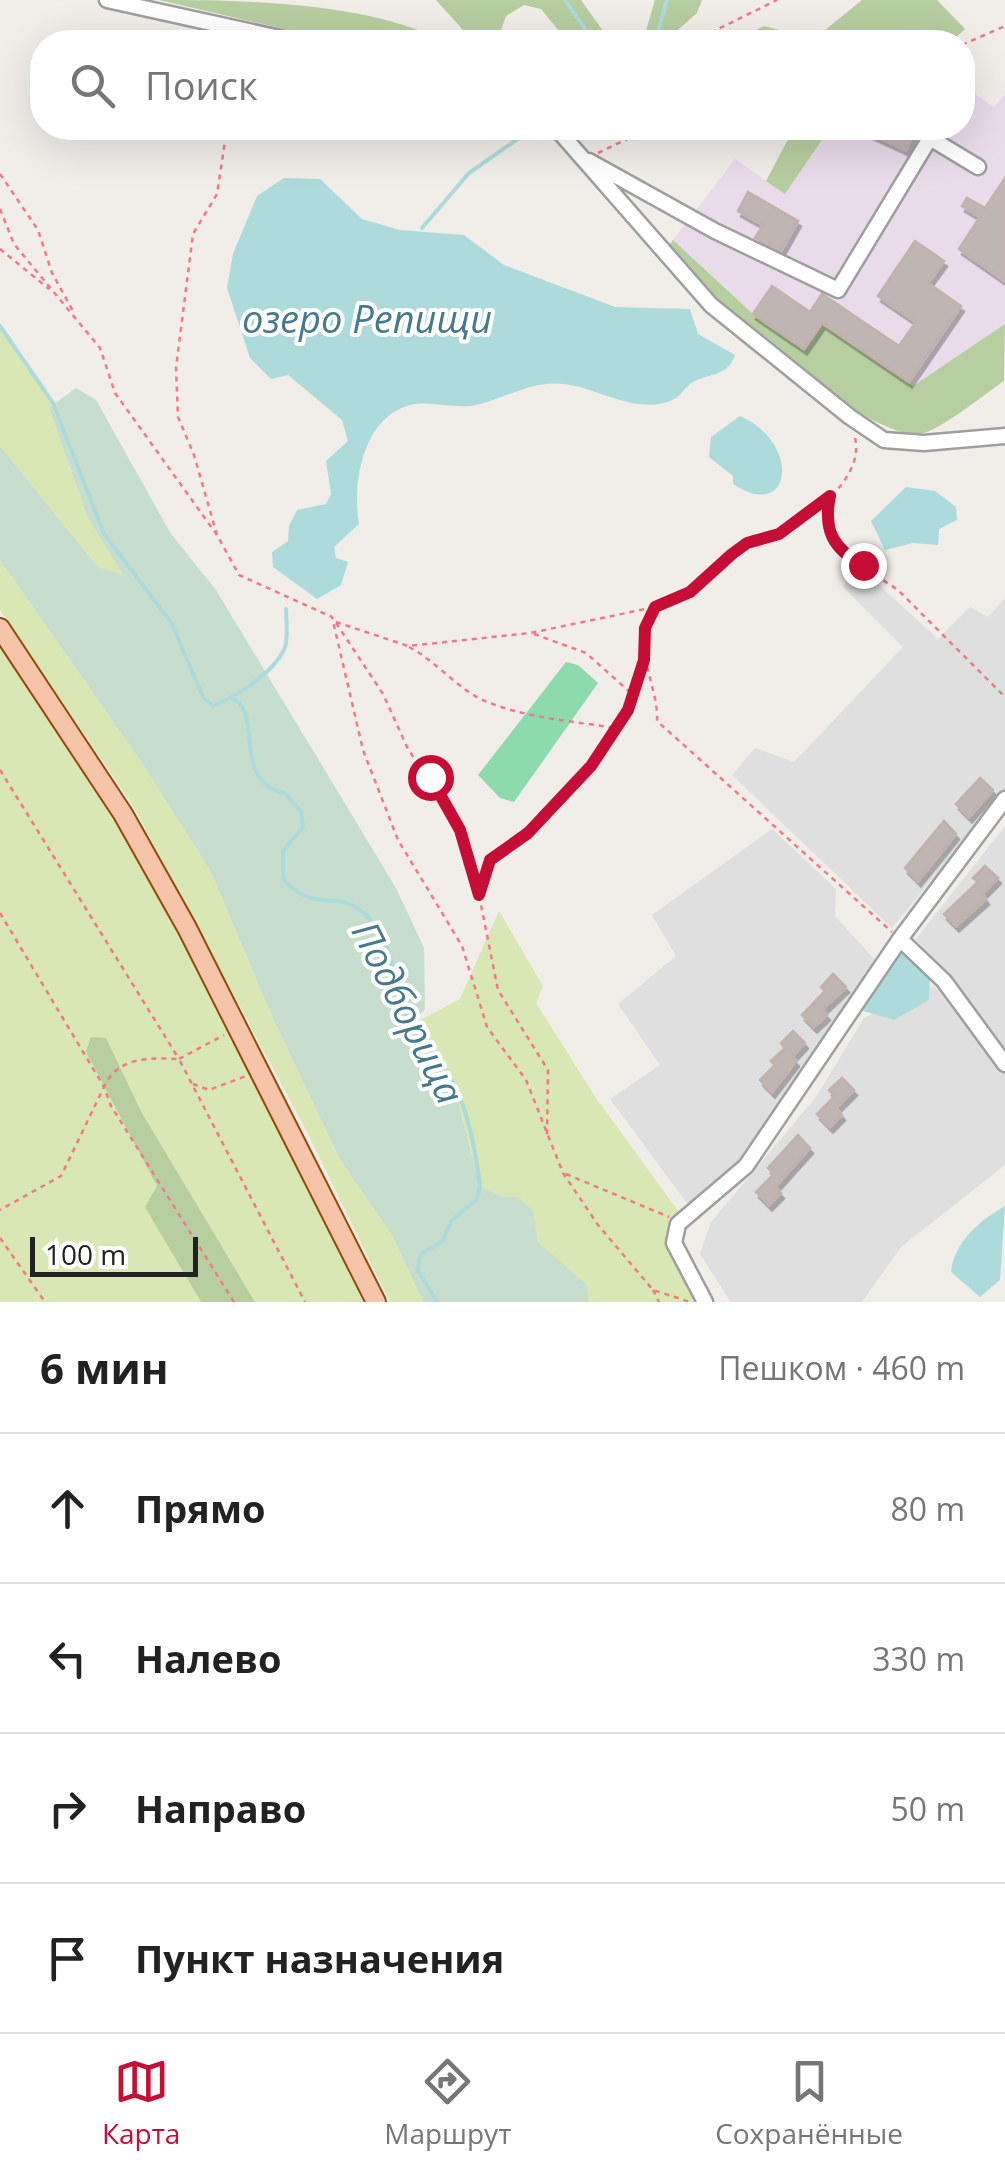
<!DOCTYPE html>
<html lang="ru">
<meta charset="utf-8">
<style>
:root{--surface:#fff;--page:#f6f6f6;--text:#222;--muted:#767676;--line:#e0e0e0;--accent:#c60d35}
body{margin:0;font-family:"Open Sans",sans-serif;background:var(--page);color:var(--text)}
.scale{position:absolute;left:30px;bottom:25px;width:168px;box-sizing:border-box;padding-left:10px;border:5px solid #222;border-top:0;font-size:28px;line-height:35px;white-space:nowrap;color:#222;-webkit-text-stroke:8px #fff;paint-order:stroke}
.stop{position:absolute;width:30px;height:30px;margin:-22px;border:8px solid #c60d35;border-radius:50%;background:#fff}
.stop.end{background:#c60d35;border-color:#fff;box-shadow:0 2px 10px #0008}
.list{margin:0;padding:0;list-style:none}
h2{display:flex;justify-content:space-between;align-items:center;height:130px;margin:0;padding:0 40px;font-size:42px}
h2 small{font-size:32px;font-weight:400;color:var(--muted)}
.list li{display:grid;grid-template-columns:65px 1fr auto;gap:30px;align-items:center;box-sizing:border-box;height:150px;padding:0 40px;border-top:2px solid var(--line)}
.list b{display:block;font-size:38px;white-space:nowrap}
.list em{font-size:32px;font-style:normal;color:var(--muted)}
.icon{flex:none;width:55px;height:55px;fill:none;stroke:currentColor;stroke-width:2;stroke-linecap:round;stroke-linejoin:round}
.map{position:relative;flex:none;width:1005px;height:1302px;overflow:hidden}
.search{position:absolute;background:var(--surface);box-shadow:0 10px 40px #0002;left:30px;right:30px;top:30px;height:110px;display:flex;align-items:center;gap:25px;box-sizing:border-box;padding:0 35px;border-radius:40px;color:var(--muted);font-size:38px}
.sheet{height:730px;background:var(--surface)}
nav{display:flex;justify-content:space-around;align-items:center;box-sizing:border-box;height:140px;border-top:2px solid var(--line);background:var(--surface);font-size:28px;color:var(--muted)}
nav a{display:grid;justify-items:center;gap:5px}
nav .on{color:var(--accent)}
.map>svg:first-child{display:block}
.residential{fill:#dfdfdf}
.industrial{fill:#e9dbea}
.grass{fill:#d8e7b3}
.forest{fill:#b7cea1}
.wetland{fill:#c7dece}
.pitch{fill:#8ddaac}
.water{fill:#addbdb}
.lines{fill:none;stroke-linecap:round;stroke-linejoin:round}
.stream{stroke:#addbdb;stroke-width:4}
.building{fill:#bfb5b2;stroke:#c2b1ac;stroke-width:2.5;filter:url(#shadow)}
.minor-casing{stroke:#9f9f9f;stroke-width:19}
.major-casing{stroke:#95490a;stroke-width:22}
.path{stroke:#f27a87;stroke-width:2.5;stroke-dasharray:5 5;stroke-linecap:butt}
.minor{stroke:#fff;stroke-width:14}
.major{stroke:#f6c4a9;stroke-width:18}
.route{stroke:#c60d35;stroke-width:12}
.labels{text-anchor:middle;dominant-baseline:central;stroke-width:8;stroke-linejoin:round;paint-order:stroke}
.water-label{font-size:38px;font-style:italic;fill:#46798d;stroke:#fff}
</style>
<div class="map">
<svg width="1005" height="1302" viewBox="0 0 1005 1302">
<defs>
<filter id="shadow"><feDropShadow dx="3" dy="5.5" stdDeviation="0" flood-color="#0004"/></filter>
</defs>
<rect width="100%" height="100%" fill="#f1ede9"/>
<path class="residential" d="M858 566 938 639 970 607 988 617 1005 598V791L892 928 732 775 755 748 794 762 903 647 843 587Z
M1005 826V1051L916 939Z
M772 829 836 889 835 916 876 961 737 1168 689 1206 610 1099 660 1065 618 1004 676 956 652 915Z
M934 986 1005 1072V1165L901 1247 862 1302H731L700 1254 711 1222 816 1097 864 1018Z"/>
<path class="industrial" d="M963 86 994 107 1005 94V324L913 386 803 349 753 314 673 240 735 159 785 194 830 128H962Z"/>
<path class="grass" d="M0 326 53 403 49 408 87 516 124 576 98 567 0 446Z
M0 560 142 763 211 872 270 1012 340 1160 392 1235 423 1302H390L307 1132 132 804 0 610Z
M0 645 133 849 267 1102 363 1302H255L142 1113 106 1038 86 1052 157 1186 146 1207 201 1302H0Z
M499 911 543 986 536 1003 596 1098 679 1212 672 1245 701 1302H589C585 1272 551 1268 538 1241 529 1223 534 1213 518 1198L503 1197 480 1186 453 1082 411 1025 460 999Z"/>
<path class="forest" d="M159 0C243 0 369 2 445 42H341Z
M436 0H581L611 42H568L541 9 524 5 506 16 497 42 472 40Z
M655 0H702L697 13 671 36 645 34Z
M862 0H937L965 29 951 42H746L744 36 764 26 814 39Z
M794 128H830L785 194 766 181Z
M673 240 753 314 803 349 822 323 913 386 1005 324 1004 381C986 393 937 433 919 434 858 437 710 295 667 249Z
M91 1037 106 1038 142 1113 255 1302H201L145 1207 157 1186 86 1052Z"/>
<path class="wetland" d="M76 388 96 400 171 534 216 590 396 888 424 948 425 1009 411 1025 453 1082 480 1186 503 1197H518L533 1211 538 1242 587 1285 589 1302H423L392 1235 340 1160 270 1012 211 872 142 763 0 560V446L98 567 123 575 87 516 49 408Z"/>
<path class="pitch" d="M566 662 578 665 598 683 514 802 500 798 478 775Z"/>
<path class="water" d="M284 178 320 179 362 219 400 230 464 235 504 265 615 307 690 309 698 334 735 355C728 377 709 373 693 382 686 386 682 394 676 398 640 418 600 388 564 384 532 380 506 398 476 405 454 410 428 399 407 406 362 420 352 485 359 524L334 547 336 558 348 562 341 585 317 599 273 567 272 552 288 541 289 526 297 510 326 504 331 494 326 461 348 441 342 420 288 375 271 379 250 358 227 288 233 254 257 196Z
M740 416C803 444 791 523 733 484V476L709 457 711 437Z
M906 487 935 491 956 507 957 520 939 529 938 545 913 543 885 550 871 521Z
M903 950 930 980 929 1000 894 1020 860 1010V1005L896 951Z
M1005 1206 1000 1280 980 1297 951 1272C954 1242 980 1220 1005 1206Z"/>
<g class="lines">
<path class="stream" d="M565 0 594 42
M655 42 667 0
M422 228 469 173 532 129
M0 326 53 403 104 534 171 622 203 697 213 706C237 696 272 674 284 650 289 640 286 620 286 609
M231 698C266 711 229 782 285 793L301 812 303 827 283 851V879C312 912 334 892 359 909 394 933 393 985 408 1020 419 1043 442 1059 453 1082 469 1113 476 1153 480 1186L477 1199 451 1221 443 1241 422 1253 419 1261 418 1271 437 1302"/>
</g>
<path class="building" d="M858 128H904L914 132 906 150Z
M1005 178V281L959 249 980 217 962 206 967 198 985 208Z
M748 192 798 221 781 251 755 238 763 225 738 211Z
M915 241 944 261 928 283 961 306 909 382 822 323 804 349 753 314 772 286 810 312 822 294 899 346 916 322 878 296Z
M980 778 993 790 969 817 956 804Z
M944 821 956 834 918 881 905 868Z
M985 866 998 878 982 894 986 899 956 926 944 914 978 882 973 878Z
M833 974 846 987 822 1010 827 1015 814 1027 802 1015 825 991 821 987Z
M793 1031 805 1043 792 1057 796 1061 772 1092 760 1080 775 1065 771 1061 785 1048 781 1043Z
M842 1078 854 1090 836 1108 842 1115 830 1127 817 1114 835 1096 829 1090Z
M798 1135 810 1148 775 1187 781 1193 769 1205 756 1192 774 1174 768 1168Z"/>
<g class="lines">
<g class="minor-casing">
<path id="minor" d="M107 0 298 42
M556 128 711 305 850 417 884 440 924 443 1005 436
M589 161 715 231 838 290 930 138 978 167
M900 939 944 981 1005 1064
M705 1302 674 1243 678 1224 746 1166 900 939 1005 799"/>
</g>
<g class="major-casing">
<path id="major" d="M0 628 123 814 187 928 376 1302"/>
</g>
<path class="path" d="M706 42 714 31 777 0
M877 42 881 36 905 42
M962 45 1005 26
M650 129 664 128
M598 153 650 128
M0 174 38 230 52 273 73 311
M0 209 14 244 100 348 115 393 217 535 239 575 332 617 363 750 398 840 462 946 487 1027 526 1080 563 1173 598 1225 653 1290 690 1302
M0 249 49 289
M855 438C865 477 810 520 778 534 766 539 753 540 741 547 722 560 710 582 689 592 677 597 662 597 654 608 628 644 659 684 657 721L892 932
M830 498 825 517 828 534 845 555 898 590 1005 697
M217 535 194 455 178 417 176 368 193 234 217 194 227 128
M336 622 408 646 530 633 655 607
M336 623 383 694 407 747 460 831 479 895 498 990 548 1070 547 1135
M534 634 586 653 632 694
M409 647C436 661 460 691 485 701 525 718 573 721 615 728
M0 770 179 1059 224 1035
M480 894C494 847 506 855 536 824 586 771 623 733 644 662
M0 913 104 1087 61 1176 0 1210
M193 1084 209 1090 246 1076
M566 1174 669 1217
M0 1238 45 1302
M653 1290 659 1302
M234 1302 111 1106 104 1087C118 1056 150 1058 179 1059L305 1302"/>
<use href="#minor" class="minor"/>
<use href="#major" class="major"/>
</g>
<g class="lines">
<path class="route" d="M430 777 460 830 479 895 490 860 528 833 591 766 628 710 644 660 645 628 655 607 690 592 732 554 747 543 779 534 830 496C823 530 833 549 863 565"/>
</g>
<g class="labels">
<g class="water-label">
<text x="367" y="318">озеро Репищи</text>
<text transform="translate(409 1012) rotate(63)">Подборица</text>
</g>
</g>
</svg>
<div class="scale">100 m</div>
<div class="stop" style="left:430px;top:777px"></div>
<div class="stop end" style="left:863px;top:565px"></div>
<div class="search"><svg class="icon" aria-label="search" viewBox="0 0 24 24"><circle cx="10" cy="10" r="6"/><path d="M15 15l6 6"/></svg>Поиск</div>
</div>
<section class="sheet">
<h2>6 мин<small>Пешком · 460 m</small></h2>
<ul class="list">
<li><svg class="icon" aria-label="ahead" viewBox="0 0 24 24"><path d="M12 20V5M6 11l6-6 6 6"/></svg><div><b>Прямо</b></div><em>80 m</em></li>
<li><svg class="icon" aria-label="left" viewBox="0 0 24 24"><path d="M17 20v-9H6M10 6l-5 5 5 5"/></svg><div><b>Налево</b></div><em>330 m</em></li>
<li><svg class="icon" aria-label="right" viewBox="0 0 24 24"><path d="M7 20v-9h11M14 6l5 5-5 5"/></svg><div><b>Направо</b></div><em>50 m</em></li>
<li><svg class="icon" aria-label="arrive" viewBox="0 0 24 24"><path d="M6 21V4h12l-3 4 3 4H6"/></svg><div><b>Пункт назначения</b></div></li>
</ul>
</section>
<nav>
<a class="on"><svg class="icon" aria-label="map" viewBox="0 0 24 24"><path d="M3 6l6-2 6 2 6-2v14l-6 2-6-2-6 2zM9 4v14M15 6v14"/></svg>Карта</a>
<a><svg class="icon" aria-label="directions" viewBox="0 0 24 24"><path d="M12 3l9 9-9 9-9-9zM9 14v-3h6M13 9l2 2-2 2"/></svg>Маршрут</a>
<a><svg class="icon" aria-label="saved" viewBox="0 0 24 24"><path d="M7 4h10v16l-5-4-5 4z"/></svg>Сохранённые</a>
</nav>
